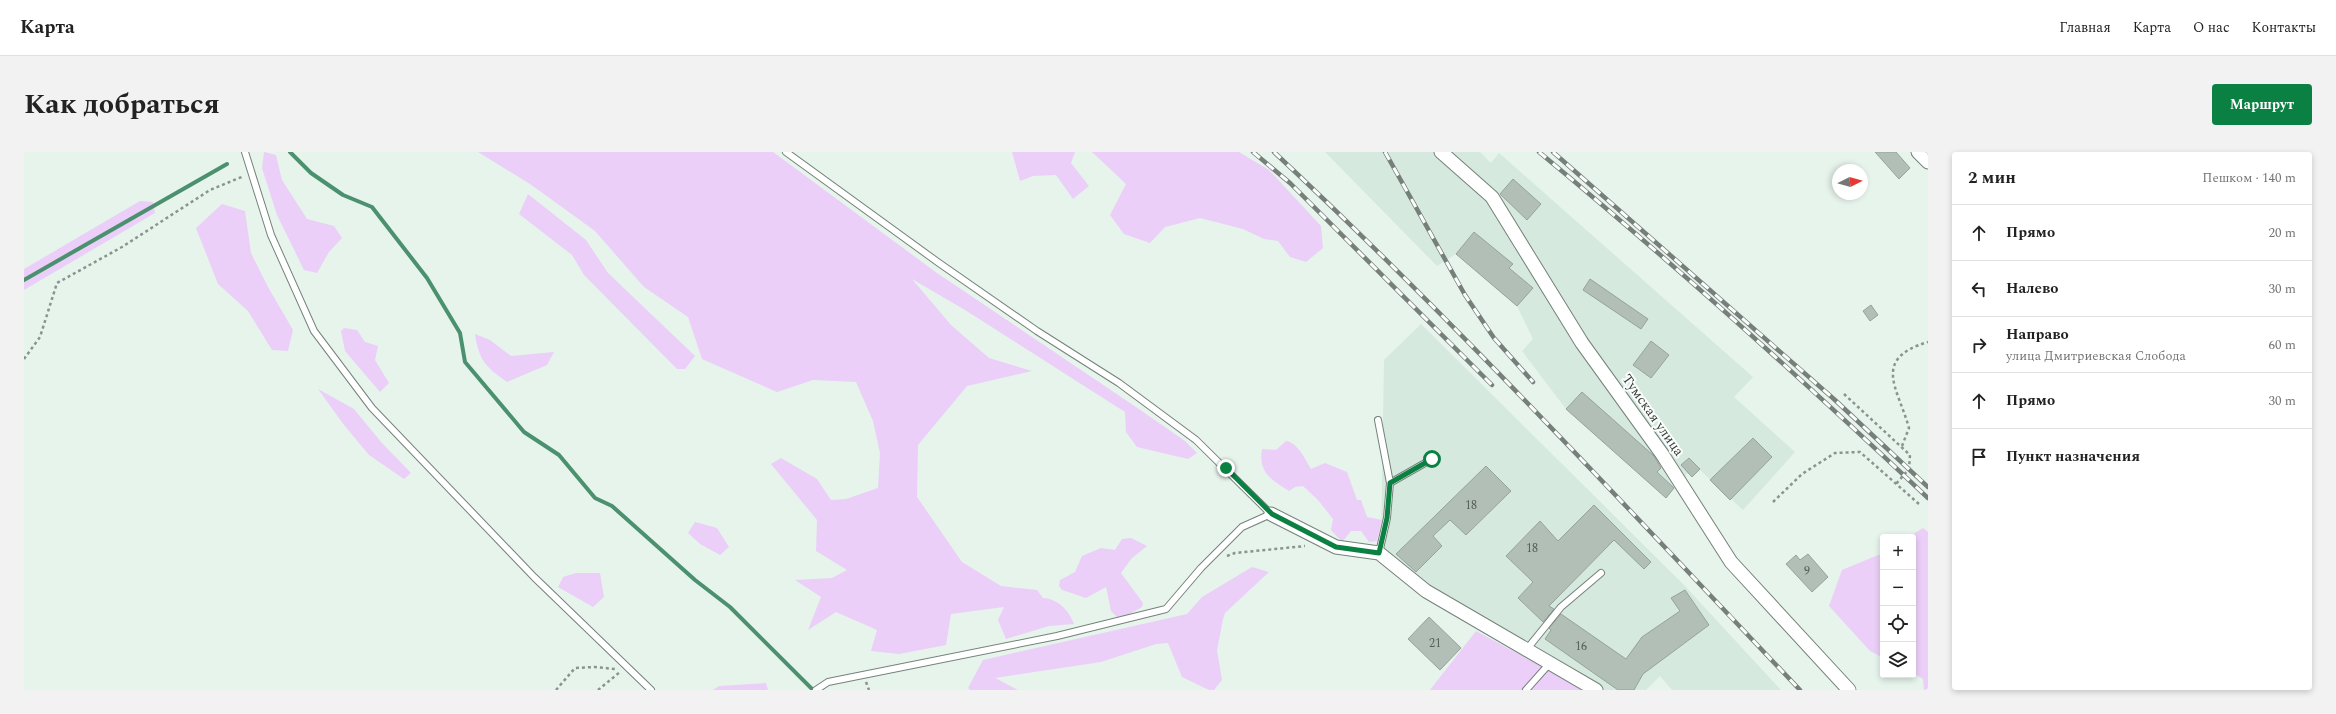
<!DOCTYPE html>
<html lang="ru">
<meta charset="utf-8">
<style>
:root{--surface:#fff;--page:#f2f2f2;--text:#222;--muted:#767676;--line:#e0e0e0;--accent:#0b8043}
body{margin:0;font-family:Spectral,serif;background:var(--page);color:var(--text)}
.controls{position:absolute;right:12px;bottom:12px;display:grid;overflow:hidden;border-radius:4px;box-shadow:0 2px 6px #0003}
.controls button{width:36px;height:36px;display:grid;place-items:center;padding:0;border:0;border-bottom:1px solid var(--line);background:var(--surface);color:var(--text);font:20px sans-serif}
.compass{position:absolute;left:1808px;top:12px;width:36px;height:36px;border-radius:50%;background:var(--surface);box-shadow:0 2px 6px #0003;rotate:85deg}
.stop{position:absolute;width:12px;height:12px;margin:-9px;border:3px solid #0b8043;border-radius:50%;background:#fff}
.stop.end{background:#0b8043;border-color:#fff;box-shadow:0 1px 4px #0008}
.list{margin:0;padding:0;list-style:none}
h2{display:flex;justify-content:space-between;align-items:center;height:52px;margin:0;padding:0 16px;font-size:17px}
h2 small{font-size:13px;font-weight:400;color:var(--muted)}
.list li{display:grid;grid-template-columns:26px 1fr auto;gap:12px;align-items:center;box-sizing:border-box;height:56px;padding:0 16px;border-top:1px solid var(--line)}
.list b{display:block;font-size:15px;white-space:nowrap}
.list p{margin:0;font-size:13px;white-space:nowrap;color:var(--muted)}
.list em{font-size:13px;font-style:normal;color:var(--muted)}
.icon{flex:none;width:22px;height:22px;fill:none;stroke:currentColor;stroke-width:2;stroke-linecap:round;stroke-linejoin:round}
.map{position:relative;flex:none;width:1904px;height:538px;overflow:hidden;border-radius:4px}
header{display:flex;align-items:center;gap:24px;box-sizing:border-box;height:56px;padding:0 20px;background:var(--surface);border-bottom:1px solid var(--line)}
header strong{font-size:19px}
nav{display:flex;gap:22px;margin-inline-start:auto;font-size:14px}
.intro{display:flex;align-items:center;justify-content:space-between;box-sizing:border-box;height:96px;padding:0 24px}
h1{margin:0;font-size:28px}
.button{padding:10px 18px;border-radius:4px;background:var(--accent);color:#fff;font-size:14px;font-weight:700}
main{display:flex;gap:24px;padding:0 24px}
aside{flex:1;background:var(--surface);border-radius:4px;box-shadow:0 2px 6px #0003}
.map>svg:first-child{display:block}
.built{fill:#d5e9de}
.green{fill:#ebcff8}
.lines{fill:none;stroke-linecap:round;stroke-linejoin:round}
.stream{stroke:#4b906f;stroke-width:4}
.building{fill:#b2bfb7;stroke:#96a39c}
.lane-casing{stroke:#75827b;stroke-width:8}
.street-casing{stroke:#75827b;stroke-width:15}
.path{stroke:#8a948e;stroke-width:2.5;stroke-dasharray:3 3;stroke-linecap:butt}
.lane{stroke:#fff;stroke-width:6}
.street{stroke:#fff;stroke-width:13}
.rail-casing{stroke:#767f7a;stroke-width:4.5}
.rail{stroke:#fbfefd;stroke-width:3;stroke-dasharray:9;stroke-linecap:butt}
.route{stroke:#0b8043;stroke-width:5}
.labels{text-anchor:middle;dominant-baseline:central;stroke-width:4;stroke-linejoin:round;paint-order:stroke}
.number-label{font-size:12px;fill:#565e58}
.street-label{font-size:14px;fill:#373d39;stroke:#fbfefd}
</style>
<header>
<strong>Карта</strong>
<nav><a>Главная</a><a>Карта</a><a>О нас</a><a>Контакты</a></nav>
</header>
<div class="intro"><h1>Как добраться</h1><a class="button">Маршрут</a></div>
<main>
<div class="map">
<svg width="1904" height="538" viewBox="0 0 1904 538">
<rect width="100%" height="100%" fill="#e6f4ec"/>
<path class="built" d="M1301 0H1456L1467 11 1475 1 1729 225 1710 245 1771 300 1719 358 1676 318 1668 325 1664 321 1642 346 1542 257 1498 199 1509 187 1493 154 1432 102 1413 114Z
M1397 172 1659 432 1757 538H1648L1636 524 1622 538H1581L1389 424 1357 394 1360 208Z"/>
<path class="green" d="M240 0 252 3 258 28 283 67 310 74 318 86 305 100 293 121 280 118 253 63 238 16Z
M454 0H749L913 121 1112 255 1161 289 1173 301 1164 307 1113 295 1102 280 1101 260 941 158 888 127 927 173 965 206 1008 219 943 234 894 293 893 345 938 410 977 434 1013 438 1019 446C1034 447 1045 458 1050 472L1025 474 982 487 974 468 980 455 927 462 922 493 875 502 847 499 853 478 812 460 784 478 797 445 771 428 808 426 823 418 792 399 793 368 747 312 757 306 793 327 807 348 822 347 854 336 856 301 849 269 832 230 789 228 753 240 678 207 664 165 620 135 571 79 506 32Z
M988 0H1051L1047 11 1065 34 1049 47 1032 23 1009 24 996 29Z
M1068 0H1215L1245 18 1297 74 1299 96 1282 110 1266 105 1254 89 1240 87 1219 77 1176 66 1141 75 1126 91 1100 82 1086 63 1102 32Z
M504 42 562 88 584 121 671 204 661 217H653L560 123 548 103 495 62Z
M116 49 129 50 131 61 0 138V117Z
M198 52 221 59 227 101 244 135 269 178 264 199 248 198 224 159 194 132 172 76Z
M320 176 333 178 341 190 354 194 351 208 365 231 356 240 321 199 317 179Z
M451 182 466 188 487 204 530 200 523 213 483 230C462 215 455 209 451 182Z
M294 237 330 257 357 290 387 321 380 327 345 303 320 273Z
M1262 289C1274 291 1281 307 1287 317L1301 311 1323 320 1333 348H1337L1343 365 1358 368 1353 389 1345 390 1337 379H1327L1318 390 1307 378 1309 367 1294 348 1279 334 1271 335 1265 339C1247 327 1234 321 1238 297L1252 298Z
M671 370 693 376 705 395 696 403 676 392 664 381Z
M1899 376 1904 380V538H1900L1899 527 1889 521V385H1884Z
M1107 386 1123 394 1108 406 1097 421 1119 451 1118 455 1100 465 1094 466 1087 459 1082 435 1062 446 1038 438 1035 434 1036 428 1051 420 1058 404 1077 396 1091 398 1098 387Z
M1859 401V506L1846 499 1805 454 1818 418Z
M1228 415 1245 420 1201 461 1199 467 1193 498 1198 528 1190 538H1185L1158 525 1144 491 1132 492 1077 510 971 526 994 538H946L944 536 959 508 1163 462 1178 445Z
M552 421H576L580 445 569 455 534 435 539 425Z
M1452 479 1561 538H1406Z
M742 531 744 538H689L695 534Z"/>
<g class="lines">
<path class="stream" d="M266 0 287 21 319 43 348 55 403 126 436 181 441 210 500 280 535 303 571 346 588 354 671 428 706 455 789 538
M0 128 203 12"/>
</g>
<path class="building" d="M1851 0H1872L1886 16 1875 27Z
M1489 27 1517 52 1503 68 1476 42Z
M1450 80 1489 112 1485 116 1509 136 1493 154 1432 102Z
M1566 127 1624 167 1617 177 1559 138Z
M1847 153 1854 163 1846 169 1839 159Z
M1627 189 1645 203 1627 226 1609 213Z
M1558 240 1630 304 1637 316 1633 320 1650 336 1642 346 1542 257Z
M1729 286 1748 305 1706 348 1686 328Z
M1665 306 1676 317 1668 325 1657 313Z
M1462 314 1487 339 1442 383 1426 368 1409 384 1418 394 1392 420 1372 402Z
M1570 353 1627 410 1620 417 1590 388 1525 454 1530 457 1519 470 1494 446 1509 430 1482 404 1516 369 1534 389Z
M1784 402 1804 425 1788 440 1762 412 1772 403 1776 408Z
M1661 438 1685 473 1619 522 1610 538H1594L1521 487 1527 478 1525 476 1537 462 1602 507 1618 485 1656 459 1647 446Z
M1405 465 1437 496 1416 518 1384 487Z"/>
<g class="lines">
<g class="lane-casing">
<path id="lane" d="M221 0 247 83 290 179 348 256 510 425 627 538
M762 0 915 111 1013 179 1095 231 1172 288 1247 362 1218 375 1177 416 1142 457 1033 484 804 530 792 538
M1354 268 1366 331
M1355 401 1363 366 1366 331 1408 307
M1503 497 1537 455 1577 421
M1502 538 1526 511"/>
</g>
<g class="street-casing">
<path id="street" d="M1417 0 1468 45 1558 191 1638 302 1707 410 1825 538
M1894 0 1904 10
M1247 362 1312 395 1355 401 1402 439 1572 538"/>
</g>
<path class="path" d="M0 207 16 185 33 131 98 95 186 38 220 24
M1820 242 1886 303 1885 317 1871 333
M1878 294 1885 276C1874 236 1847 207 1904 190
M1749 350 1778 322 1811 301 1836 300 1895 352
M1203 404 1211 401 1281 394
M842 530 845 538
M532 538 551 516 571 515 591 517
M574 538 596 520"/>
<use href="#lane" class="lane"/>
<use href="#street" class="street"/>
<g class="rail-casing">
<path id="rail" d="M1229 0 1266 31 1468 233
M1250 0C1433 171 1603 356 1776 538
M1361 0 1441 143 1470 186 1509 230
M1515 0C1649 111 1778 227 1904 346
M1529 0 1811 248 1904 335"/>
</g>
<use href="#rail" class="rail"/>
</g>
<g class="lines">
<path class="route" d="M1202 316 1248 362 1312 395 1355 401 1363 366 1366 331 1408 307"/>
</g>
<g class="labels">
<g class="number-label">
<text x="1447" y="353">18</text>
<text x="1508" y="396">18</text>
<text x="1783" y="419">9</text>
<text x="1411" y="491">21</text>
<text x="1557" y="494">16</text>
</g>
<g class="street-label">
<text transform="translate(1629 263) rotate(55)">Тумская улица</text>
</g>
</g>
</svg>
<div class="controls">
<button>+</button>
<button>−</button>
<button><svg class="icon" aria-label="locate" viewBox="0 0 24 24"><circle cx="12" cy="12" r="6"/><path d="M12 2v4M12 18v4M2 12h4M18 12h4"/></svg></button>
<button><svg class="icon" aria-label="layers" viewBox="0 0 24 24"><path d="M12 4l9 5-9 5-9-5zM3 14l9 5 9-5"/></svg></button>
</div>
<svg class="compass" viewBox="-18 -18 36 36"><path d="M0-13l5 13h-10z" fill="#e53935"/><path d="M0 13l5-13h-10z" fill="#767676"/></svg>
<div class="stop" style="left:1408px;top:307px"></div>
<div class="stop end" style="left:1202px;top:316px"></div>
</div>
<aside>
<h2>2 мин<small>Пешком · 140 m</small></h2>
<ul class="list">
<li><svg class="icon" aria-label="ahead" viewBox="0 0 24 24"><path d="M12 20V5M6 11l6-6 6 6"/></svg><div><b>Прямо</b></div><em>20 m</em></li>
<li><svg class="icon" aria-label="left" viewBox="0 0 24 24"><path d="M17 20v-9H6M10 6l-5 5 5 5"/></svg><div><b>Налево</b></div><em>30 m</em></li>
<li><svg class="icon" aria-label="right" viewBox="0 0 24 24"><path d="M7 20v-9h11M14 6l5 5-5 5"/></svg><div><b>Направо</b><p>улица Дмитриевская Слобода</p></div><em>60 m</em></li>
<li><svg class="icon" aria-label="ahead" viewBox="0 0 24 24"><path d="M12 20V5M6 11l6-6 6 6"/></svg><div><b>Прямо</b></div><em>30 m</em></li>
<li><svg class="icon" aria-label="arrive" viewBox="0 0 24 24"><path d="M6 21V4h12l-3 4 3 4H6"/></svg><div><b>Пункт назначения</b></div></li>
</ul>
</aside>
</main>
